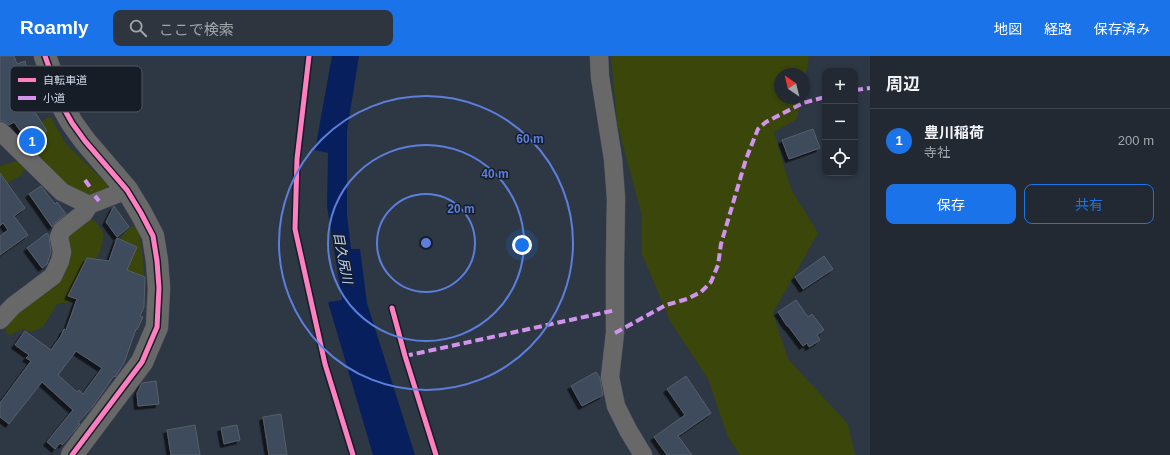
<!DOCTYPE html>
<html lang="ja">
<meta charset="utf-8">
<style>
:root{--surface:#222933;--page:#2e353f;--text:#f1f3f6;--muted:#a2a6ac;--line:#3f454e;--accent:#1a73e8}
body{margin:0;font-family:Helvetica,"Noto Sans JP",sans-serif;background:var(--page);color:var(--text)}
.controls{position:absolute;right:12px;top:12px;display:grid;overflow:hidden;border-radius:8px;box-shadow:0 2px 6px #0003}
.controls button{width:36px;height:36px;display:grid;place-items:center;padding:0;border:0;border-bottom:1px solid var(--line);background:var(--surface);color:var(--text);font:20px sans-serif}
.compass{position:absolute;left:774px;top:12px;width:36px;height:36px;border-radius:50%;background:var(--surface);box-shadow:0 2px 6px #0003;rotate:325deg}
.you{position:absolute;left:522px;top:189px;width:14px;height:14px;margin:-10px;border:3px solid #fff;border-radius:50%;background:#1a73e8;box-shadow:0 0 0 6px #1a73e833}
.badge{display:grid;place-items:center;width:26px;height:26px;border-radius:50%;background:var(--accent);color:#fff;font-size:13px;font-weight:700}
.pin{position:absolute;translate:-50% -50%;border:2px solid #fff;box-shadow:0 1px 4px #0006}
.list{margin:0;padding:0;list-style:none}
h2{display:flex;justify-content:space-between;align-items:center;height:52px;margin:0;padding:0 16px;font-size:17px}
h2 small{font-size:13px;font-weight:400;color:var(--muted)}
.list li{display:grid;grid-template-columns:26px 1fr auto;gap:12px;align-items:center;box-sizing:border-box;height:64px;padding:0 16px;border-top:1px solid var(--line)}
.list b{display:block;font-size:15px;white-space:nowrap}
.list p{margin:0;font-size:13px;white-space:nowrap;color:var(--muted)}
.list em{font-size:13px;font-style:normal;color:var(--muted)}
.actions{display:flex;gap:8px;padding:12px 16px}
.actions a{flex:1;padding:9px 0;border:1px solid var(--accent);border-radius:8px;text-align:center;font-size:14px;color:var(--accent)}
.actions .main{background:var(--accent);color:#fff}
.icon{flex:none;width:22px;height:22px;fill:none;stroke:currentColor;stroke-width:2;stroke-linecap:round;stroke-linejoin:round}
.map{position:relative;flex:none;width:870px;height:399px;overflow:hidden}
header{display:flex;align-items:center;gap:24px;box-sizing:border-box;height:56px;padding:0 20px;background:var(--accent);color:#fff}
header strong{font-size:19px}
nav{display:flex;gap:22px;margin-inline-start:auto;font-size:14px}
.search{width:280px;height:36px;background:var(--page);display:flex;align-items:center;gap:10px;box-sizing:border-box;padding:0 14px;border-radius:8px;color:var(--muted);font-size:15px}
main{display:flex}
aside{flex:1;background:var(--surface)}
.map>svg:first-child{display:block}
.green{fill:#3b460a}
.water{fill:#07205d}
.building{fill:#3e4c5d;stroke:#575e69;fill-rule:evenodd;filter:url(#shadow)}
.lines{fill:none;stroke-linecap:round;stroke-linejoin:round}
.minor-casing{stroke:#4d5560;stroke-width:19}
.tertiary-casing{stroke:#4d5560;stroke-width:23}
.minor{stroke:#696869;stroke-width:18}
.tertiary{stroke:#696869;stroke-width:22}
.quiet{stroke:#d193ec;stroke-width:4;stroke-dasharray:8 4;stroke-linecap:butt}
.cycleway-casing{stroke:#161d27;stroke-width:8}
.cycleway{stroke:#ff80c0;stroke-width:5}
.ring{fill:none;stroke:#5c7fde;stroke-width:2}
.labels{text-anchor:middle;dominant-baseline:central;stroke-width:3;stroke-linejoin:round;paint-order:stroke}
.water-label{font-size:13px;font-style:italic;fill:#bed3fb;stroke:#161d27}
.key{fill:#161d27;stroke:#4e5661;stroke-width:1}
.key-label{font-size:11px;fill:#d1dbe9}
.centre{fill:#5c7fde;stroke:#161d27;stroke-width:2}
.ring-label{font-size:12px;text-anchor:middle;font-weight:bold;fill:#5c7fde;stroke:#161d27;stroke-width:3;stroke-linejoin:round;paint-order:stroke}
</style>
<header>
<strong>Roamly</strong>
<div class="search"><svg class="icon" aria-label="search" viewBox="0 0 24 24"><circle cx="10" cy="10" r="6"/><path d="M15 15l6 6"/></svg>ここで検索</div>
<nav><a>地図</a><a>経路</a><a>保存済み</a></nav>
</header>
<main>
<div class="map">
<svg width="870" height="399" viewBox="0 0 870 399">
<defs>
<filter id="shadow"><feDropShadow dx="-3.5" dy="3.5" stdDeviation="0" flood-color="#0009"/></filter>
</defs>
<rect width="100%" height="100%" fill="#2e3744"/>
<path class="green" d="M611 0H809L804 28V18H780V42H801L797 63 774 76 791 133 818 177 773 257 788 303 848 368 855 399H740L728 381 708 323 670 265 642 198V160L617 67Z
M50 60 66 88 109 130 95 140 89 142 78 137 15 85Z
M13 106H20L28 110 19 121 3 129 0 134V110Z
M87 162 96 166 104 178 100 196 82 224 71 246 57 248 43 271 31 276 22 273 11 279 6 277V270L17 256 50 229 65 181Z
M133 170 138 174 141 187 145 224 143 229 133 230 117 188 125 176Z"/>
<path class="water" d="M332 0H359L347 75V159L351 193H360L367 247 415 399H373L328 246 342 244 327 150 328 97 315 94Z"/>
<path class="building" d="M0 0H14L17 8 25 5 30 25 21 28 35 48 31 50 47 75 41 79 46 86 35 95 14 66 9 69 3 65H0Z
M813 73 820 92 789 103 782 84Z
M0 117 25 152 14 160 28 179 0 199V180L8 174 3 167 0 170Z
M41 130 55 148 57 146 66 158 56 166 52 171 29 138Z
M114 150 129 171 117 181 106 166Z
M47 177 49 180 51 196 47 208 42 212 27 192Z
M117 182 137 191 127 214 145 221 144 251 140 260 143 261 137 274 136 273 124 307 115 321 114 320 93 350 78 367 80 368 76 373 62 389 60 387 55 393 47 386 73 354 42 326 9 368 0 361V347L31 305 26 302 29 299 15 289 25 275 51 294 61 280 64 273 66 274 77 243 68 240 87 202 109 205ZM76 295 102 312 83 338 79 334 77 336 58 319Z
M824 200 833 213 803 233 795 221Z
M796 244 808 261 812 258 824 274 817 279 820 284 809 291 807 287 803 290 788 270H787L778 256Z
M596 316 600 322 603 339 582 350 571 330Z
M686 320 711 357 678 380 692 399H667L654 381 685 359 667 333Z
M156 325 159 348 138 350 137 337 142 327Z
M281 358 287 399H269L263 361Z
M195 369 200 399H171L167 374Z
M237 369 240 384 224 388 221 372Z"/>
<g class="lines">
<g class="minor-casing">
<path id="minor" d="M599 0 600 21 613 103 616 142 615 207V277L610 321 616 350 628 374 643 399
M0 75 62 136 89 149 127 134
M0 264 13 250 53 220 60 205 62 196 59 181 62 174 84 157 89 149"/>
</g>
<g class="tertiary-casing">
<path id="tertiary" d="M45 0 63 51 72 67 85 85 127 134 141 157 153 180 157 205 159 232 157 271 142 306 72 399"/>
</g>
<use href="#minor" class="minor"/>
<use href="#tertiary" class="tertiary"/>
<path class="quiet" d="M855 34 870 32
M85 124 92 134
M95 140 99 145
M615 277 666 249 687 243 701 236 711 226 718 209 721 188 746 103 758 73 766 66 803 47 825 41
M405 300 616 254"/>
<g class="cycleway-casing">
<path id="cycleway" d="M45 0 63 51 72 67 85 85 127 134 141 157 153 180 157 205 159 232 157 271 142 306 72 399
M309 0 297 103 295 173 325 308 353 399
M392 252 405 300 436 399"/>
</g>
<use href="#cycleway" class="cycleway"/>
</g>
<g class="ring">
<circle cx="426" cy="187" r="49"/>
<circle cx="426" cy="187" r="98"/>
<circle cx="426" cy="187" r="147"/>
</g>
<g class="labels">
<g class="water-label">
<text transform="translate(343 202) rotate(79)">目久尻川</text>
</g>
</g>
<rect x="10" y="10" width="132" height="46" rx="6" class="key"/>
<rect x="18" y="22" width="18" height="4" fill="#ff80c0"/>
<rect x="18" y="40" width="18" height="4" fill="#d193ec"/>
<g class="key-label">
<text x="43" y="28">自転車道</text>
<text x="43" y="46">小道</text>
</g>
<circle cx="426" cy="187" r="6" class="centre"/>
<g class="ring-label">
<text x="530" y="87">60 m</text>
<text x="495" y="122">40 m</text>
<text x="461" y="157">20 m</text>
</g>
</svg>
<div class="controls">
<button>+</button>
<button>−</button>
<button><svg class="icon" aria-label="locate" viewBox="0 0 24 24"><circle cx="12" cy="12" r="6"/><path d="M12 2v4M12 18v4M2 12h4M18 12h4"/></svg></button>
</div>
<svg class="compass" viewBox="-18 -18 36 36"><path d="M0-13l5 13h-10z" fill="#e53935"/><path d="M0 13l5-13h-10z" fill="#a2a6ac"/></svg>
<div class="you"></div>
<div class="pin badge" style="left:32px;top:85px">1</div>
</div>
<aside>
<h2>周辺<small></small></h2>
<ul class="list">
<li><span class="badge">1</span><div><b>豊川稲荷</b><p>寺社</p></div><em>200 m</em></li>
</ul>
<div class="actions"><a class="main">保存</a><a>共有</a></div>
</aside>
</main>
